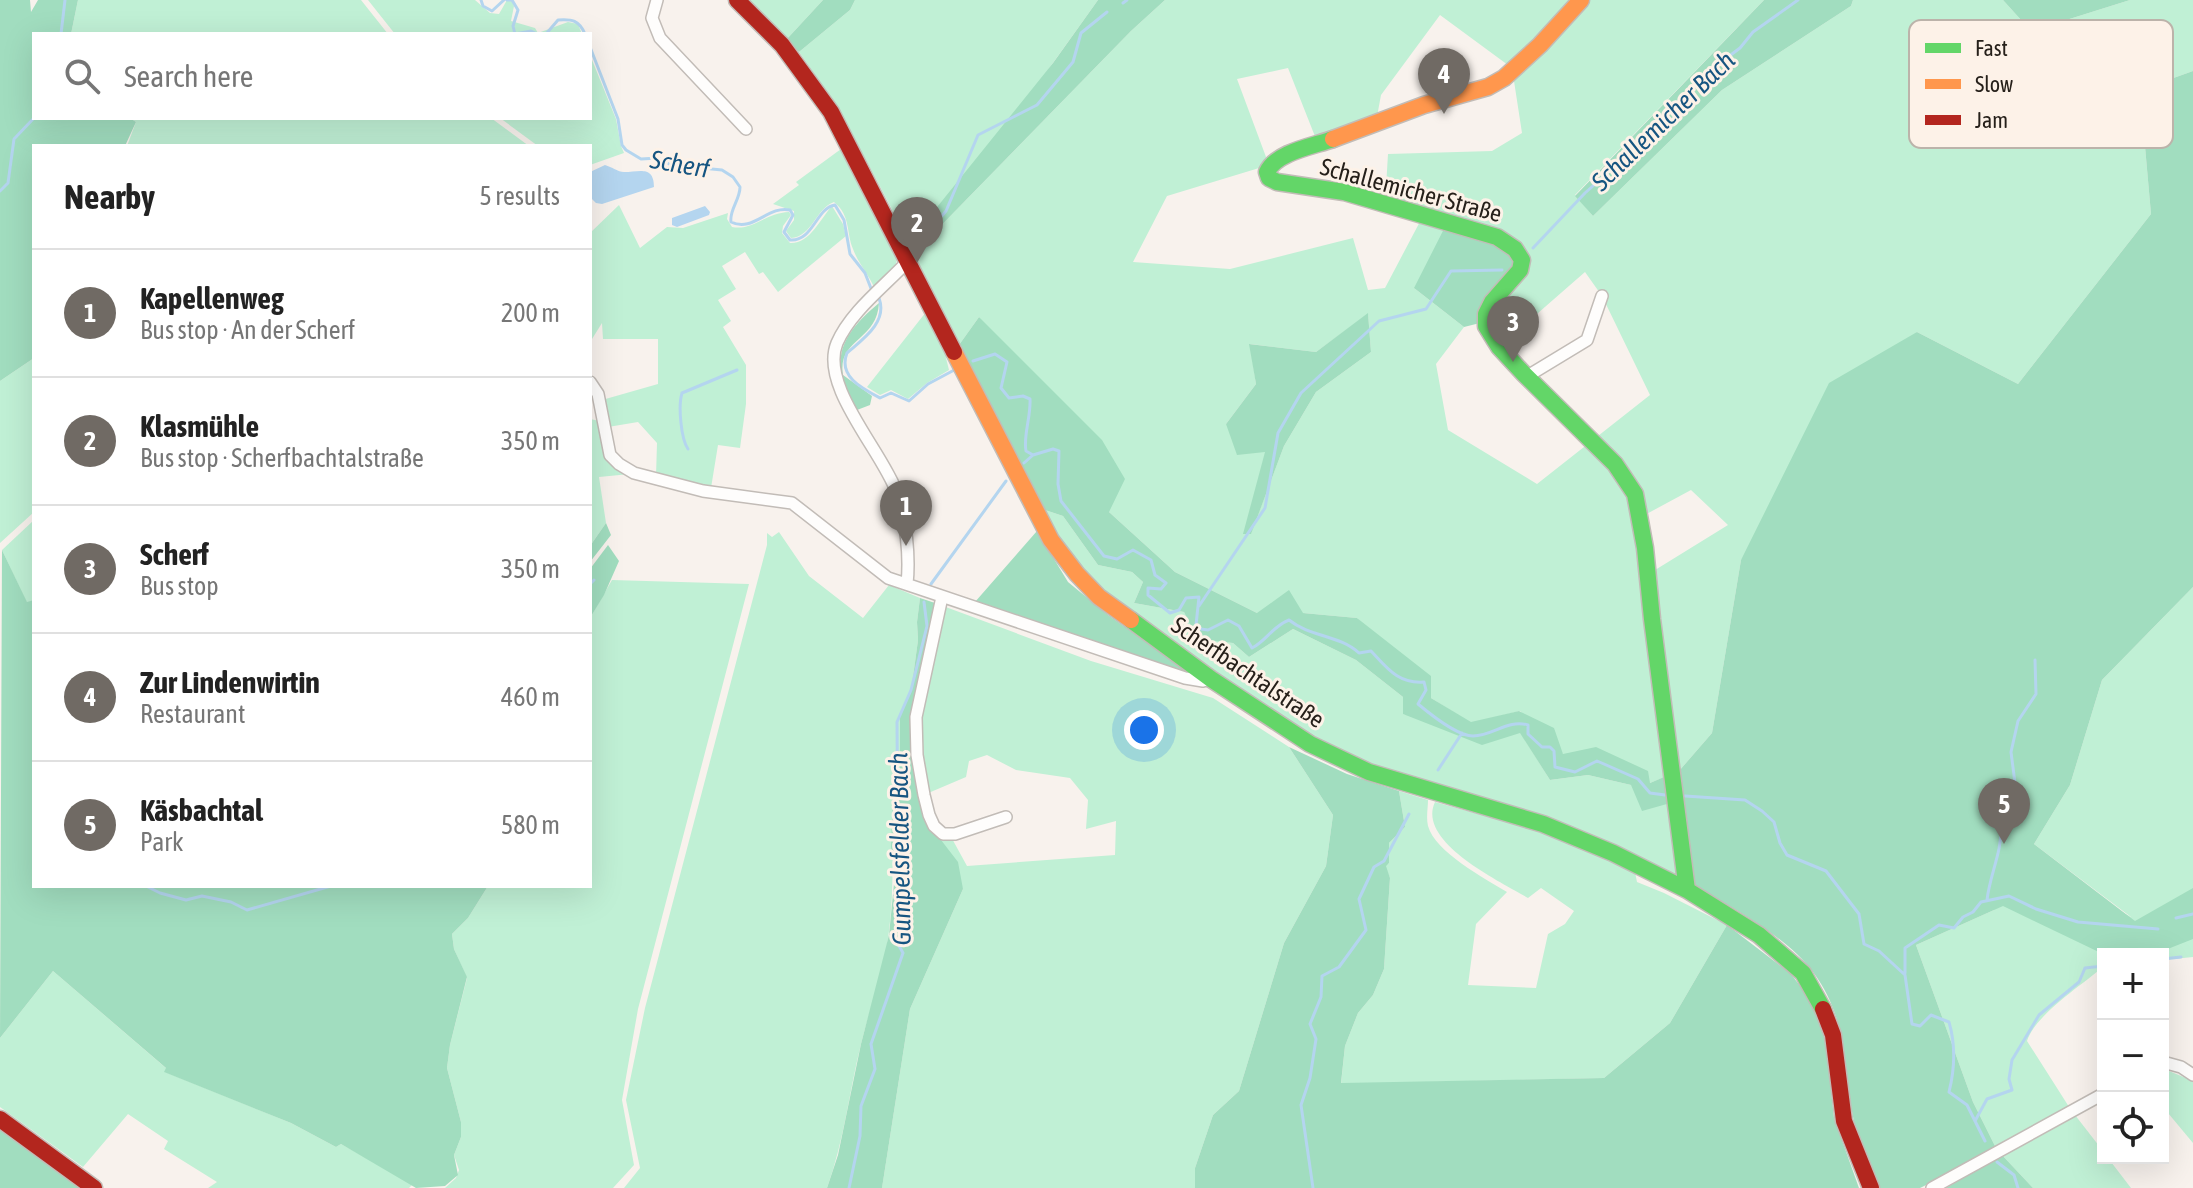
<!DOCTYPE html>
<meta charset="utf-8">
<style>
:root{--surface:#fff;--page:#f2f2f2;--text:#222;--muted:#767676;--line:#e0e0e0;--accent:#706a64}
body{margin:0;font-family:"Asap Condensed",sans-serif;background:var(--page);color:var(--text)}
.controls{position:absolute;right:24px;bottom:24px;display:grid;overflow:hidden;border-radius:0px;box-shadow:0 8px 32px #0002}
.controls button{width:72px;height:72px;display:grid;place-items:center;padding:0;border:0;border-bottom:2px solid var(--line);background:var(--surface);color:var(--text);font:40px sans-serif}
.you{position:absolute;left:1144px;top:730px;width:28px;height:28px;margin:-20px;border:6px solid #fff;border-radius:50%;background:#1a73e8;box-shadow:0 0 0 12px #1a73e833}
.badge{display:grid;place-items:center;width:52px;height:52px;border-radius:50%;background:var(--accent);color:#fff;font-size:26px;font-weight:700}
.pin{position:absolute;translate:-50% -66px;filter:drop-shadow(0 2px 4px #0008)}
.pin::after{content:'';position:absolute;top:42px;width:28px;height:24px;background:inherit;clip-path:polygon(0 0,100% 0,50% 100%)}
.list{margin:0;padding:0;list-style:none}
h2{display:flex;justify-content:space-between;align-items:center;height:104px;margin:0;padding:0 32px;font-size:34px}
h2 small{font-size:26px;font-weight:400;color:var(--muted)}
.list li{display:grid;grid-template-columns:52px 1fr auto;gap:24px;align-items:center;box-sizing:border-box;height:128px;padding:0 32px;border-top:2px solid var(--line)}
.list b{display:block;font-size:30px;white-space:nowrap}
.list p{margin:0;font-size:26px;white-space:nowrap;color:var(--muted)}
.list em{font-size:26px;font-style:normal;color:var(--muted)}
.icon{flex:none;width:44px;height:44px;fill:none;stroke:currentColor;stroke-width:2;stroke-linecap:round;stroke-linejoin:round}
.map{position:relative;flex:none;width:2193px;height:1188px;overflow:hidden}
.search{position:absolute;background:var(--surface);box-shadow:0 8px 32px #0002;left:32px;top:32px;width:560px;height:88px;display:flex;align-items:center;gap:20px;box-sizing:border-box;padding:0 28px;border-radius:0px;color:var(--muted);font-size:30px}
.panel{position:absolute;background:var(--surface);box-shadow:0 8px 32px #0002;left:32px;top:144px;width:560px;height:744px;border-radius:0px}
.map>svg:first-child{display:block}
.green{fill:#c0f0d5;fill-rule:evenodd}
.forest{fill:#a1ddbf}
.water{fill:#b4d5ef}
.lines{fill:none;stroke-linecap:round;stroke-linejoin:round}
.stream{stroke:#b4d5ef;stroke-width:3}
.street-casing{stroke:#c2bcb7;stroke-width:14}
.fast-casing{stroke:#c2bcb7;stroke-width:19}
.slow-casing{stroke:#c2bcb7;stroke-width:19}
.jam-casing{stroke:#c2bcb7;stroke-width:19}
.street{stroke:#fefdfc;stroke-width:11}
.fast{stroke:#63d668;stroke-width:16}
.slow{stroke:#ff974d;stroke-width:16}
.jam{stroke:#b3261e;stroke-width:16}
.labels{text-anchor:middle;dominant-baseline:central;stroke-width:6;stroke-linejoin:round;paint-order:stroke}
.street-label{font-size:24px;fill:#26201a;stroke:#fdf2e8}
.water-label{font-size:26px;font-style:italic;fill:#165581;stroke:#fdf2e8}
.key{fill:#fdf2e8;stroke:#bcb3aa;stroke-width:2}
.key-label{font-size:22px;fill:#26201a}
</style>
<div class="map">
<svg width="2193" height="1188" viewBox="0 0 2193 1188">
<rect width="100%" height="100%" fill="#f8f2ed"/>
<path class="green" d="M78 0H361L388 34H71Z
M368 0H475L490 13 499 14 507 0H512L514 6 511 21 535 28 538 33 568 22 578 24 582 34H395Z
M747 0H823L786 40Z
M855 0H1098L924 243 1131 31 1165 0H1764L1575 195 1593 216 1722 90 1851 6 1853 0H2003L2031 31 2130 0H2193V71L2140 90 2151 214 2018 384 1917 332 1741 560 1712 733 1679 771 1650 783 1563 754 1520 711 1471 723 1431 698 1357 618 1303 613H1257L1175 572 1109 512 979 317 959 345C909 247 864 141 799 52L850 10ZM1440 15 1512 68 1522 133 1492 151 1388 154 1385 204 1424 214 1385 288 1368 290 1353 238 1230 269 1133 262 1167 196 1269 165 1237 79 1288 68 1318 144 1376 122 1381 95ZM1585 272 1602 296 1650 395 1537 484 1448 430 1436 364 1464 327 1414 288 1484 322 1499 347ZM1368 314 1371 352 1316 392 1284 446 1251 533H1244L1266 451 1226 424 1256 384 1250 344 1316 352ZM1691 490 1728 525 1647 575 1641 517Z
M590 55 616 119 621 146 624 153 590 165V146H538L500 118H590Z
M130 118H491L529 146H127L136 122Z
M841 149 898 256 895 267 875 289C869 275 858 263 853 249 846 232 851 216 834 202 816 208 812 237 791 238L786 231 794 220V211L773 204 799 185 796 182Z
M619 205 640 248 667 227 683 228 728 213 727 219 732 227C753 231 765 213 789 212L791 215 783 226 782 233 790 243C810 244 820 219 832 206L843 224 846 236 778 292 763 272 759 274 745 252 722 266 736 289 718 300 731 321 723 327 746 365V404L740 448 718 445 711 488 656 476 657 443 638 422 608 427 602 400 658 384V339H603L602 323 592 339 590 358V233Z
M926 312 944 350 949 370 927 383 908 399 891 390 880 395 867 387Z
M34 358V512L0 543V381Z
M590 419 600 421 605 452 630 474 599 477 606 523 590 546Z
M1039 508 1063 516 1098 565 1132 572 1143 582 1134 603 1184 612 1197 638 1233 643 1249 657 1293 629 1356 660 1403 697V714L1520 732 1550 780 1588 775 1631 785 1674 802 1680 871 1677 877 1377 769 1287 724 1133 614 1080 571Z
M34 520V600L27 603 2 550Z
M779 532 809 576 863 618 889 585 920 598 917 622 918 640 911 692 900 716V802L894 796C891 842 895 886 889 931 885 969 870 1007 861 1044 849 1093 844 1141 827 1188H624L640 1168 626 1100 645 1008 767 545V533L772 537Z
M612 580 749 584 638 1009 622 1100 634 1165 613 1188H445L456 1178 459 1170 454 1155 461 1137V1122L447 1068 450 1045 467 978 454 949 452 934 468 918 488 886H590V618Z
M2193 587V957L2163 960V954H2103V967C2082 985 2035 1015 2027 1041L2071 1110 1997 1150 1973 1102 1916 945 1994 910 2016 854 2131 917 2034 844 2070 785 2102 680Z
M943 606 1091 661 1213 698 1289 747 1333 815 1326 866 1284 943 1239 1091 1213 1115 1195 1168V1188H882L910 1009 963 889 933 833 935 830 950 835 967 866 1115 855 1116 821 1086 829 1088 800 1070 778 1016 770 987 755 969 761 966 777 926 794 919 718Z
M1399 791 1428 800C1428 808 1426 817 1428 826 1435 852 1484 878 1507 892L1476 924 1468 985 1536 988 1548 934 1565 924 1574 911 1541 888 1528 898C1501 882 1416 842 1435 802L1525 827 1561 840 1635 872 1637 882 1664 893 1727 925 1670 1023 1604 1078 1341 1084 1345 1046 1358 1013 1373 995 1384 969 1390 878 1385 866 1389 863V843L1405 827Z
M53 971 167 1069 165 1072 291 1123 336 1147 341 1144 413 1184 409 1188H208L217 1182 164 1149 168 1141 128 1114 83 1167 0 1107V1038Z
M2169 1071 2193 1081V1143L2163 1107V1074Z
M2075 1115 2103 1151V1158H2108L2131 1188H2033L2002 1155Z"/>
<path class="forest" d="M0 0H30L31 12 38 0H78L71 34H34V118H130L136 122 125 146H34V358L0 381Z
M823 0H855L850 10 799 52 786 40Z
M1098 0H1165L1131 31 924 243 917 232 1053 63Z
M1764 0H1853L1851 6 1722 90 1593 216 1575 196Z
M2003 0H2130L2031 31Z
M2193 71V587L2102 680 2070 785 2034 844 2135 921 2193 888V939L2155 954H2103L2003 906 1916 945 1973 1102 1997 1150 1920 1188H1880C1873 1171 1863 1154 1858 1137 1841 1078 1853 1026 1813 972 1786 936 1733 909 1695 885L1679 771 1712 733 1741 560 1829 383 1917 332 2018 384 2151 214 2140 90Z
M1448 221 1507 242 1519 276 1484 322 1464 327 1414 288Z
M879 303C877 341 837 339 843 375L872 396 870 405 857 410C829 363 837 338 879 303Z
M1368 313 1371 352 1316 392 1284 446 1251 534H1243L1265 452 1237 455 1226 424 1256 384 1249 344 1316 352Z
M979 317 1102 440 1125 479 1109 512 1175 572 1257 613 1289 590 1303 613 1357 618 1431 676V698L1471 722 1519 711 1554 728 1563 754 1596 747 1648 771 1650 783 1671 774 1674 802 1642 811 1631 785 1588 775 1550 780 1520 733 1482 745 1403 714V697L1356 660 1293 629 1249 657 1233 643 1197 639 1184 612 1134 603 1143 582 1132 572 1098 565 1063 516 1039 508 959 345Z
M606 523 611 535 590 562V546Z
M1037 531 1068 582 1108 615 1188 672 1184 673 975 602Z
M608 545 619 561 604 595 590 618V569Z
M2 550 27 602 34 600V886H488L468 918 452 934 454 949 467 977 450 1045 447 1068 461 1122V1137L454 1155 458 1175 445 1186 416 1188 341 1144 336 1147 291 1123 164 1072 166 1068 53 971 0 1038Z
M920 598 935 603 936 609 913 717 931 827 958 862 963 889 910 1009 882 1188H827L838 1155 861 1044 889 935 895 873 891 847 893 795 900 800V716L911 692 918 640 917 622Z
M1289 747 1347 774 1399 791 1405 827 1389 843V863L1386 866 1390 878 1384 969 1373 995 1358 1013 1345 1046 1341 1083 1604 1078 1670 1023 1727 925 1791 974 1813 1003 1825 1036 1834 1118 1859 1188H1195V1168L1213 1115 1239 1091 1284 943 1326 866 1333 815Z
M0 1126 83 1188H0Z
M2002 1155 2033 1188H1946Z"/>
<path class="water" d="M605 165C612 167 618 172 624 172 639 172 654 165 654 187L602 204 596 203 590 197V172Z
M705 206 710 212 709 215 677 227 672 225V218Z"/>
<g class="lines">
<path class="stream" d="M481 0 483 6 492 11 504 0
M507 0H512L518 10 513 26 515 34 531 31 537 34
M1123 3 1127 0
M61 34 65 0
M546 34 558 20C572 19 579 20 585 34
M590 47 618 119 622 145 626 150 641 159 658 158 671 165 722 170 733 177 740 187C740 200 729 210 731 222 753 233 768 205 790 210L793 215 784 232 790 240C813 242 816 208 835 205L844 220 850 254 865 273 872 291
M0 191 8 183 14 139 34 118
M1533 248 1585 193 1630 153 1704 75 1740 48 1753 32 1798 0
M914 249 946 211 978 135 1037 105 1073 62 1081 33 1107 12
M879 298C888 322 863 339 847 353 838 376 861 388 880 398L891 393 909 401 928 384 958 368
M973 361 995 354 1007 362 1001 388 1009 398 1023 396 1030 399C1031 417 1023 436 1026 451L1033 455 1053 449 1059 451 1058 484 1061 501 1104 556 1117 559 1133 550 1151 560 1155 575 1166 583 1161 589 1148 588V595L1170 613 1179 610 1186 598 1199 597 1196 625 1201 629 1208 630 1228 620 1239 626 1252 648C1266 641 1273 626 1289 620 1310 637 1340 635 1359 653L1371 651C1387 668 1398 684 1424 682L1426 690 1418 704C1430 714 1457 736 1473 736 1493 736 1508 719 1528 725V734L1542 747H1550L1554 751 1555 767 1575 772 1597 761 1638 779 1650 793 1665 795
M688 449C681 439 678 406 682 393L737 370
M1024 463 1033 455
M590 584 594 580
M931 584 1006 481
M1199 606 1265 508 1278 433 1301 393 1379 321 1426 309 1451 271 1502 270
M1438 770 1462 733
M1685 796 1745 800 1762 811 1774 822 1780 843 1787 855 1826 871 1859 914 1864 944 1879 951 1905 975 1912 1024 1920 1026 1931 1015 1949 1022C1956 1046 1955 1068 1949 1092L1967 1105 1985 1141
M146 886 160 893 186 900 202 896 231 902 247 910 331 886
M1987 900C1990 874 2002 852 2001 827L2010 825 2019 808 2020 798 2019 790 2015 783 2011 752 2018 721 2036 694 2035 660
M2176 918 2193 914
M2163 959 2181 957
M1905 973V948L1939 925 1954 928 1963 917 1973 912 1981 902 2009 896 2036 909 2078 922 2158 929
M1975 1121 1987 1099 2012 1090 2009 1079 2012 1060 2039 1015 2079 982 2085 968 2103 966
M1997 1162 2014 1175 2018 1188
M849 1188 860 1136 861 1106 875 1069 871 1044 903 953 898 944 907 926 898 859 897 722 911 690 927 626 924 602
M1313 1188 1301 1105 1310 1078 1316 1039 1310 1024 1321 997 1322 976 1339 967 1366 930 1359 899 1374 867 1384 861 1409 814"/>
<g class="street-casing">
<path id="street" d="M657 0 652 18 660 38 746 129
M1526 377 1587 340 1602 296
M590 382 598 394 610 455 619 464 634 473 703 491 792 503 888 578 1185 678 1203 681 1211 679
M907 584C910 556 906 520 897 493 883 452 819 386 837 343 851 311 885 286 909 260
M942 597 916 717 917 755 924 795 929 815 934 826 943 834H955L1006 817
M2163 1062 2181 1067 2193 1075
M1932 1188 2103 1094"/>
</g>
<g class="fast-casing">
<path id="fast" d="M1333 139C1314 146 1276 152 1267 172L1269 178 1277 182 1344 192 1497 237 1515 249 1522 260 1520 270 1492 302 1486 314V326L1499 347 1524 374 1615 464 1635 494 1645 548 1652 619 1687 890
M1131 620 1211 679 1310 744 1369 772 1543 824 1613 853 1687 890 1759 935 1803 973 1823 1009"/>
</g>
<g class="slow-casing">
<path id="slow" d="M1333 139 1424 105 1488 87 1504 78 1540 45 1581 0
M954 352 1051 540 1077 574 1099 597 1131 620"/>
</g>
<g class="jam-casing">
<path id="jam" d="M737 0 782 45 831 112 954 352
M1823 1009 1833 1035 1844 1121 1871 1188
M0 1119 94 1188"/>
</g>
<use href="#street" class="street"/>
<use href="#fast" class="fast"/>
<use href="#slow" class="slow"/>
<use href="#jam" class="jam"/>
</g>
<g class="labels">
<g class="street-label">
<text transform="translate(1411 190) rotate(15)">Schallemicher Straße</text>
<text transform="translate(1248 672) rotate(34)">Scherfbachtalstraße</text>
</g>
<g class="water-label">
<text transform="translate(1663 121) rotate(-44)">Schallemicher Bach</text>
<text transform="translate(680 164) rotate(10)">Scherf</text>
<text transform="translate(900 849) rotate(-91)">Gumpelsfelder Bach</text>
</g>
</g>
<rect x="1909" y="20" width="264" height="128" rx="12" class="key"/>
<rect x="1925" y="43" width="36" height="10" fill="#63d668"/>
<rect x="1925" y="79" width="36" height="10" fill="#ff974d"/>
<rect x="1925" y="115" width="36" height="10" fill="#b3261e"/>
<g class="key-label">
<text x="1975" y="56">Fast</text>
<text x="1975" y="92">Slow</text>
<text x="1975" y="128">Jam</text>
</g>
</svg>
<div class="controls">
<button>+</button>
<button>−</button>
<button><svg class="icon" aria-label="locate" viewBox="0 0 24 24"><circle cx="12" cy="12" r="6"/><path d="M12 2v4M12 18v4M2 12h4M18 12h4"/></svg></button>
</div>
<div class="you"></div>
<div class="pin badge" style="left:906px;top:546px">1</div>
<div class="pin badge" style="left:917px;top:263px">2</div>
<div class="pin badge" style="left:1513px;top:362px">3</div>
<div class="pin badge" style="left:1444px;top:114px">4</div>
<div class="pin badge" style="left:2004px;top:844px">5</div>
<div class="search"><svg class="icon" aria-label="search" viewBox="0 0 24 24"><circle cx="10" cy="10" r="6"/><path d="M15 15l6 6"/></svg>Search here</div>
<section class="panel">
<h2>Nearby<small>5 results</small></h2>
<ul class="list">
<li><span class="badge">1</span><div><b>Kapellenweg</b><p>Bus stop · An der Scherf</p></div><em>200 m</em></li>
<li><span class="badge">2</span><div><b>Klasmühle</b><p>Bus stop · Scherfbachtalstraße</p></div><em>350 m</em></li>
<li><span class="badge">3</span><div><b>Scherf</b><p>Bus stop</p></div><em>350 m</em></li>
<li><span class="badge">4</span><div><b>Zur Lindenwirtin</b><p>Restaurant</p></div><em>460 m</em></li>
<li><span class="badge">5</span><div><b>Käsbachtal</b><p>Park</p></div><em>580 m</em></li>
</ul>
</section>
</div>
